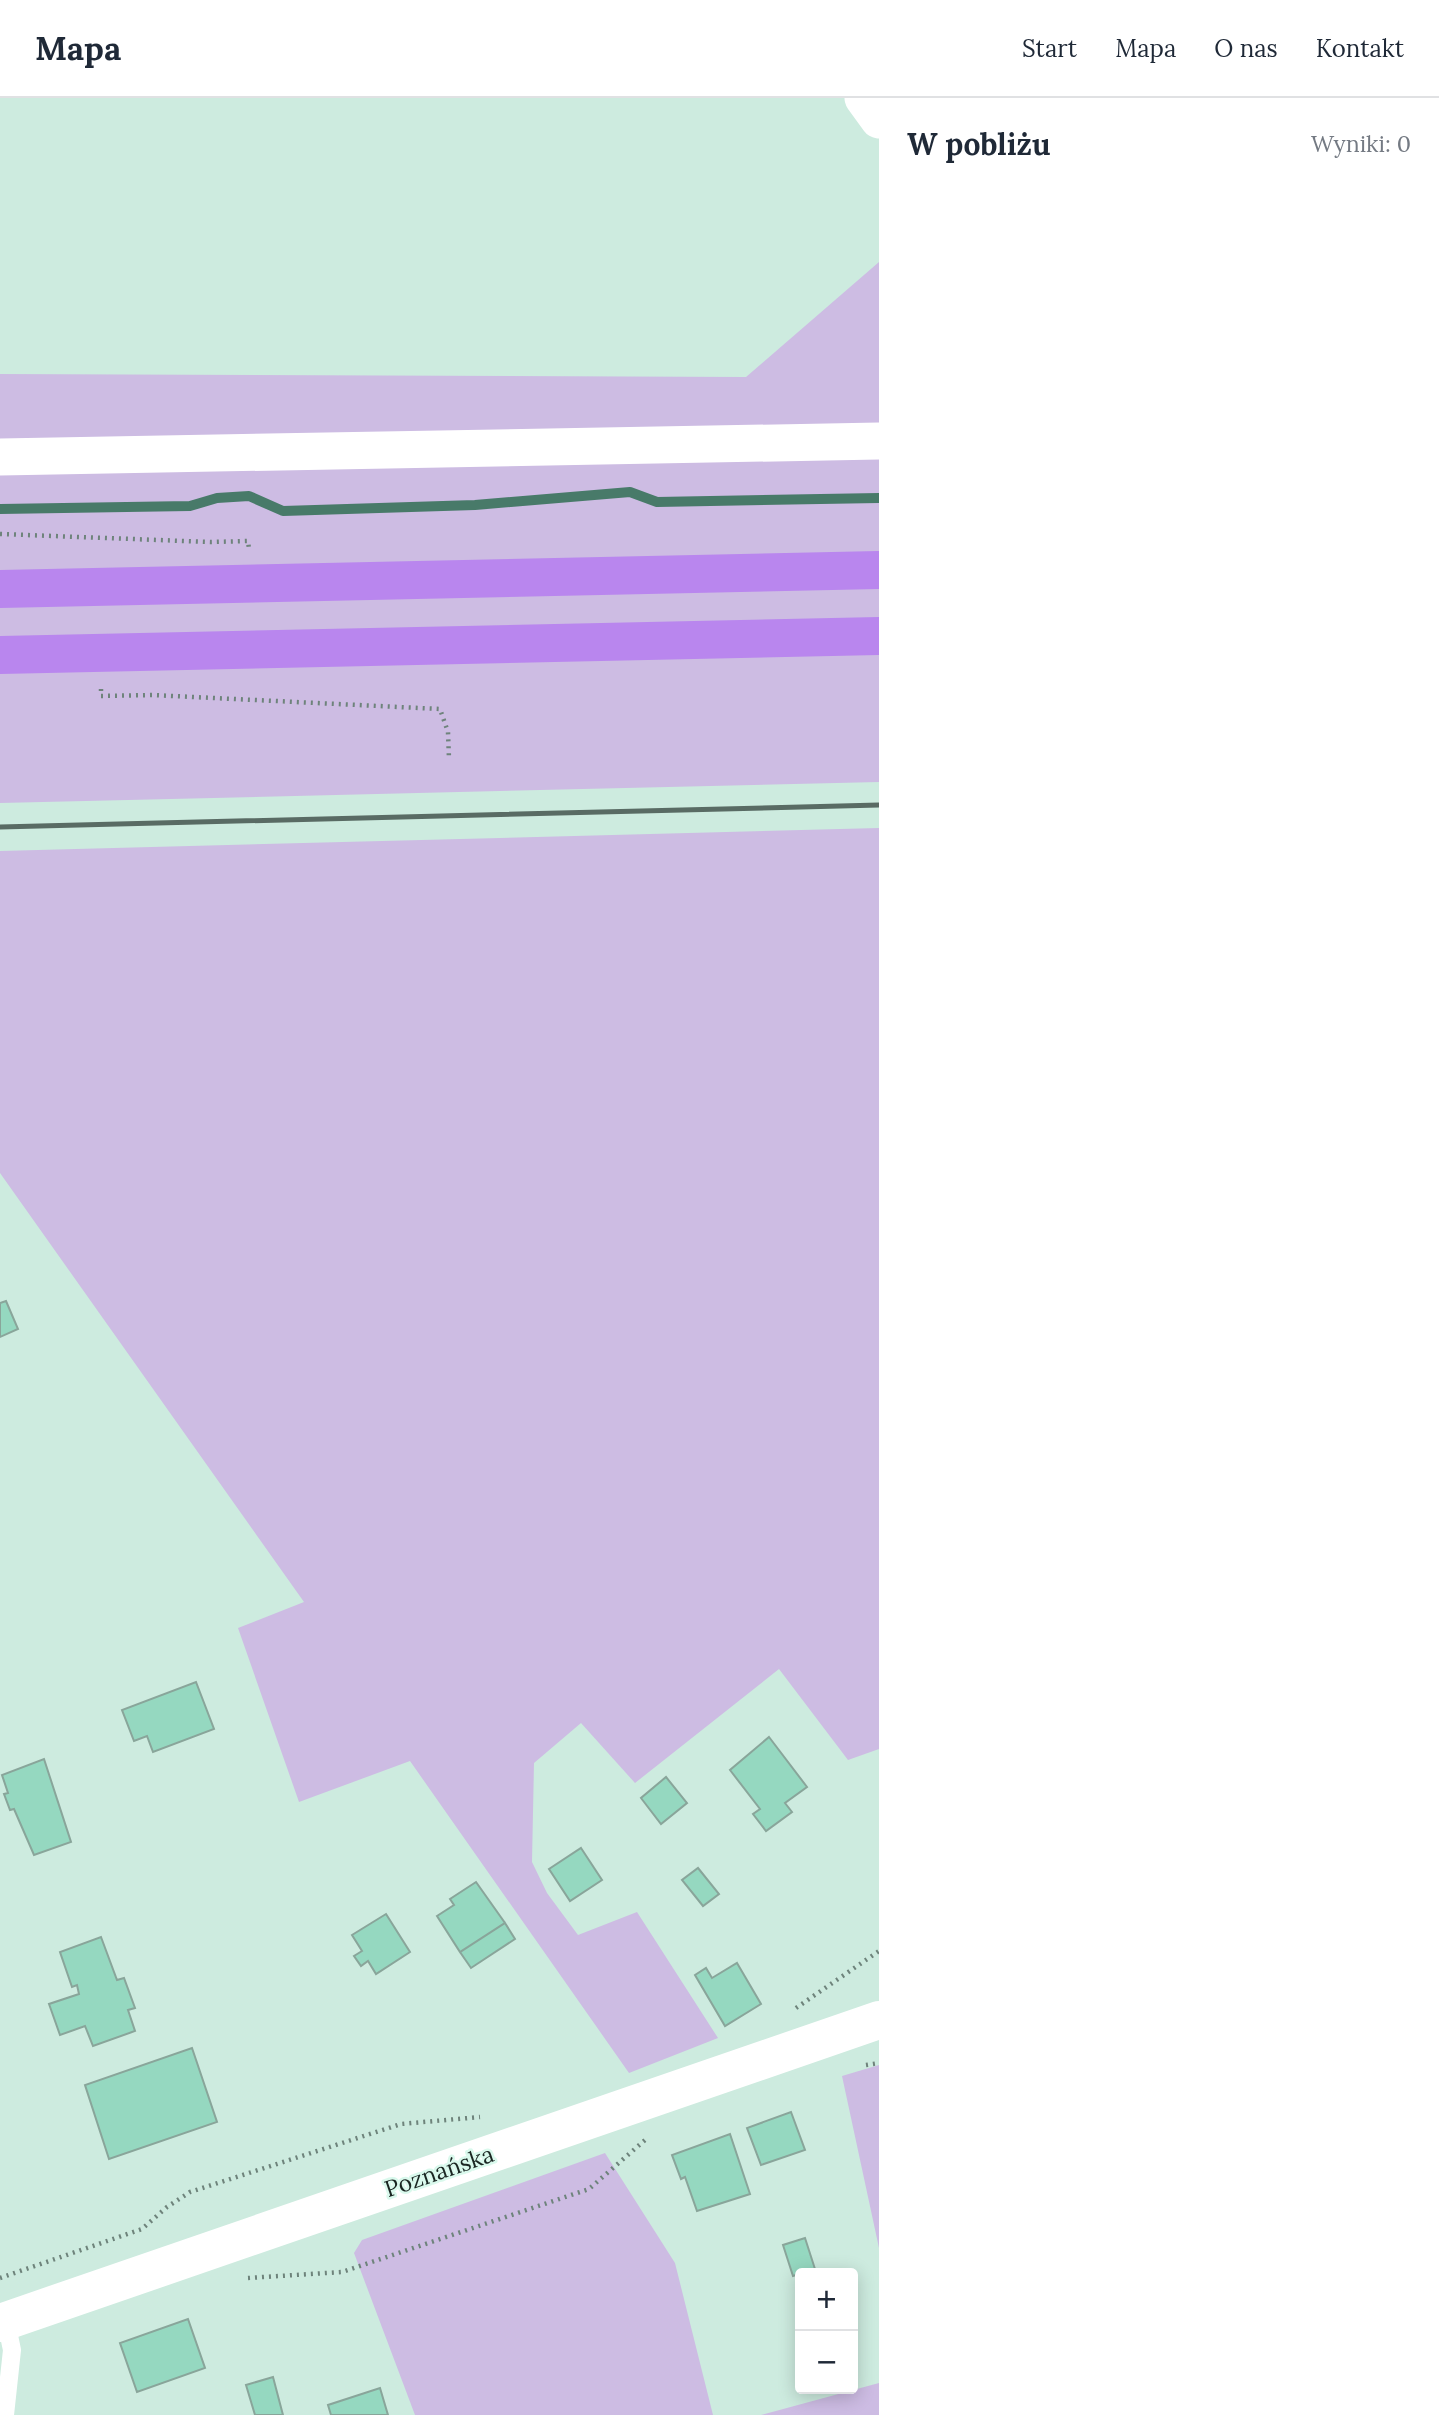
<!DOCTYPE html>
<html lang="pl">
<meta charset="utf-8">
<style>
:root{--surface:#fff;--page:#f6f6f7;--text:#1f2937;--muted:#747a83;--line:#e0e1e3}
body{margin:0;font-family:Lora,serif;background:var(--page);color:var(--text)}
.controls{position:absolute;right:21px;bottom:21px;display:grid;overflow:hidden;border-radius:7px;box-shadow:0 4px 18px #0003}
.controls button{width:63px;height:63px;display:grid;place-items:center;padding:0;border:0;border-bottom:2px solid var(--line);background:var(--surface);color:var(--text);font:35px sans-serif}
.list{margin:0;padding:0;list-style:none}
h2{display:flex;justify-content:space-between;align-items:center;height:91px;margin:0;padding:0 28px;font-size:30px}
h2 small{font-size:23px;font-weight:400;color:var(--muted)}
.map{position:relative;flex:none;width:879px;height:2317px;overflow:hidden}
header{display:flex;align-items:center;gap:42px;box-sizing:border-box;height:98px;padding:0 35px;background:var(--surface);border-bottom:2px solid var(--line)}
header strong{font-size:33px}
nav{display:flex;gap:38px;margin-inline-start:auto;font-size:24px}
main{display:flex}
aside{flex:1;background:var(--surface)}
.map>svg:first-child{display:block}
.green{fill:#cdbce3}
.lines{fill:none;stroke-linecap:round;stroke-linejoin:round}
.stream{stroke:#487a69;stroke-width:10}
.building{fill:#95d8c0;stroke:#89a59a;stroke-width:2}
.path{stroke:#6e837b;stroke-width:4.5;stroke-dasharray:2 5;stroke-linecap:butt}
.service{stroke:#fff;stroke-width:18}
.minor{stroke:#fff;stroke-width:37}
.secondary{stroke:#fff;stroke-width:38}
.motorway{stroke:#b986ee;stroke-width:38}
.rail{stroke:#596b64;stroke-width:5}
.labels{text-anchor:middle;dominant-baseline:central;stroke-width:5;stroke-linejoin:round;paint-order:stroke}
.street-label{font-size:23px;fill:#1a2622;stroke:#daf9ed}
</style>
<header>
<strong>Mapa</strong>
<nav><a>Start</a><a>Mapa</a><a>O nas</a><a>Kontakt</a></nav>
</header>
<main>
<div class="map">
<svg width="879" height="2317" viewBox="0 0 879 2317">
<rect width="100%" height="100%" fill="#cdebdf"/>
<path class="green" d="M879 164V684L0 705V276L746 279Z
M879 730V1651L848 1662 779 1571 635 1685 581 1625 534 1665 532 1764 547 1795 578 1837 637 1814 718 1940 629 1975 410 1663 299 1704 238 1530 304 1504 0 1075V753Z
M879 1967V2150L842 1978Z
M605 2055 675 2165 713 2317H415L354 2155 362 2142Z
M879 2285V2317H761Z"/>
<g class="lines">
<path class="stream" d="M0 411 190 408 217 400 249 398 283 413 475 407 630 394 657 404 879 400"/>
</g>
<path class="building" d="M6 1203 18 1231 0 1239V1205Z
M196 1584 214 1631 153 1654 147 1638 134 1643 122 1612Z
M769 1639 807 1689 785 1705 792 1714 766 1733 753 1716 760 1711 730 1672Z
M44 1661 71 1744 34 1757 14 1711 10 1712 4 1696 8 1695 2 1677Z
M666 1679 687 1705 661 1726 641 1700Z
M581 1750 602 1782 570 1803 549 1771Z
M698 1770 719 1796 703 1808 682 1782Z
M476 1784 505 1825 460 1854 437 1818 454 1807 450 1801Z
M386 1816 410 1854 376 1876 368 1863 361 1868 354 1858 362 1853 352 1837Z
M505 1825 515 1841 471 1870 460 1854Z
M101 1839 117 1882 124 1880 135 1910 128 1912 135 1933 93 1948 85 1928 60 1937 49 1906 79 1896 77 1887 72 1889 60 1854Z
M737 1865 761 1906 725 1928 695 1877 706 1870 712 1880Z
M192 1950 217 2024 109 2061 85 1987Z
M791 2014 805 2052 761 2067 747 2030Z
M730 2036 750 2096 697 2113 685 2079 681 2081 672 2057Z
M805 2140 815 2171 793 2178 783 2147Z
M188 2221 205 2270 137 2294 120 2245Z
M273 2279 283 2317H255L246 2287Z
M380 2290 388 2317H331L328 2307Z"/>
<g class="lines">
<path class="path" d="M0 436 211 444 248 443 249 451
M101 591V598L152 597 440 611 448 634 449 661
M796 1910 879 1853
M866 1967 879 1965
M0 2180 142 2131 167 2109 190 2094 401 2026 480 2019
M248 2180 342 2174 589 2091 645 2042"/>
<path class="service" d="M5 2317 12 2252 6 2223"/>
<path class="minor" d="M863 0 879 22
M0 359 879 343"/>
<path class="secondary" d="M0 2225 879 1922"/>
<path class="motorway" d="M0 491 879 472
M0 557 879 538"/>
<path class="rail" d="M0 729 879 707"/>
</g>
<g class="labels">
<g class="street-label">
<text transform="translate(439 2073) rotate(-19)">Poznańska</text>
</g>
</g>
</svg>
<div class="controls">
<button>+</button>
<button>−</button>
</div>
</div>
<aside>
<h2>W pobliżu<small>Wyniki: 0</small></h2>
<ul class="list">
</ul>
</aside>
</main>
